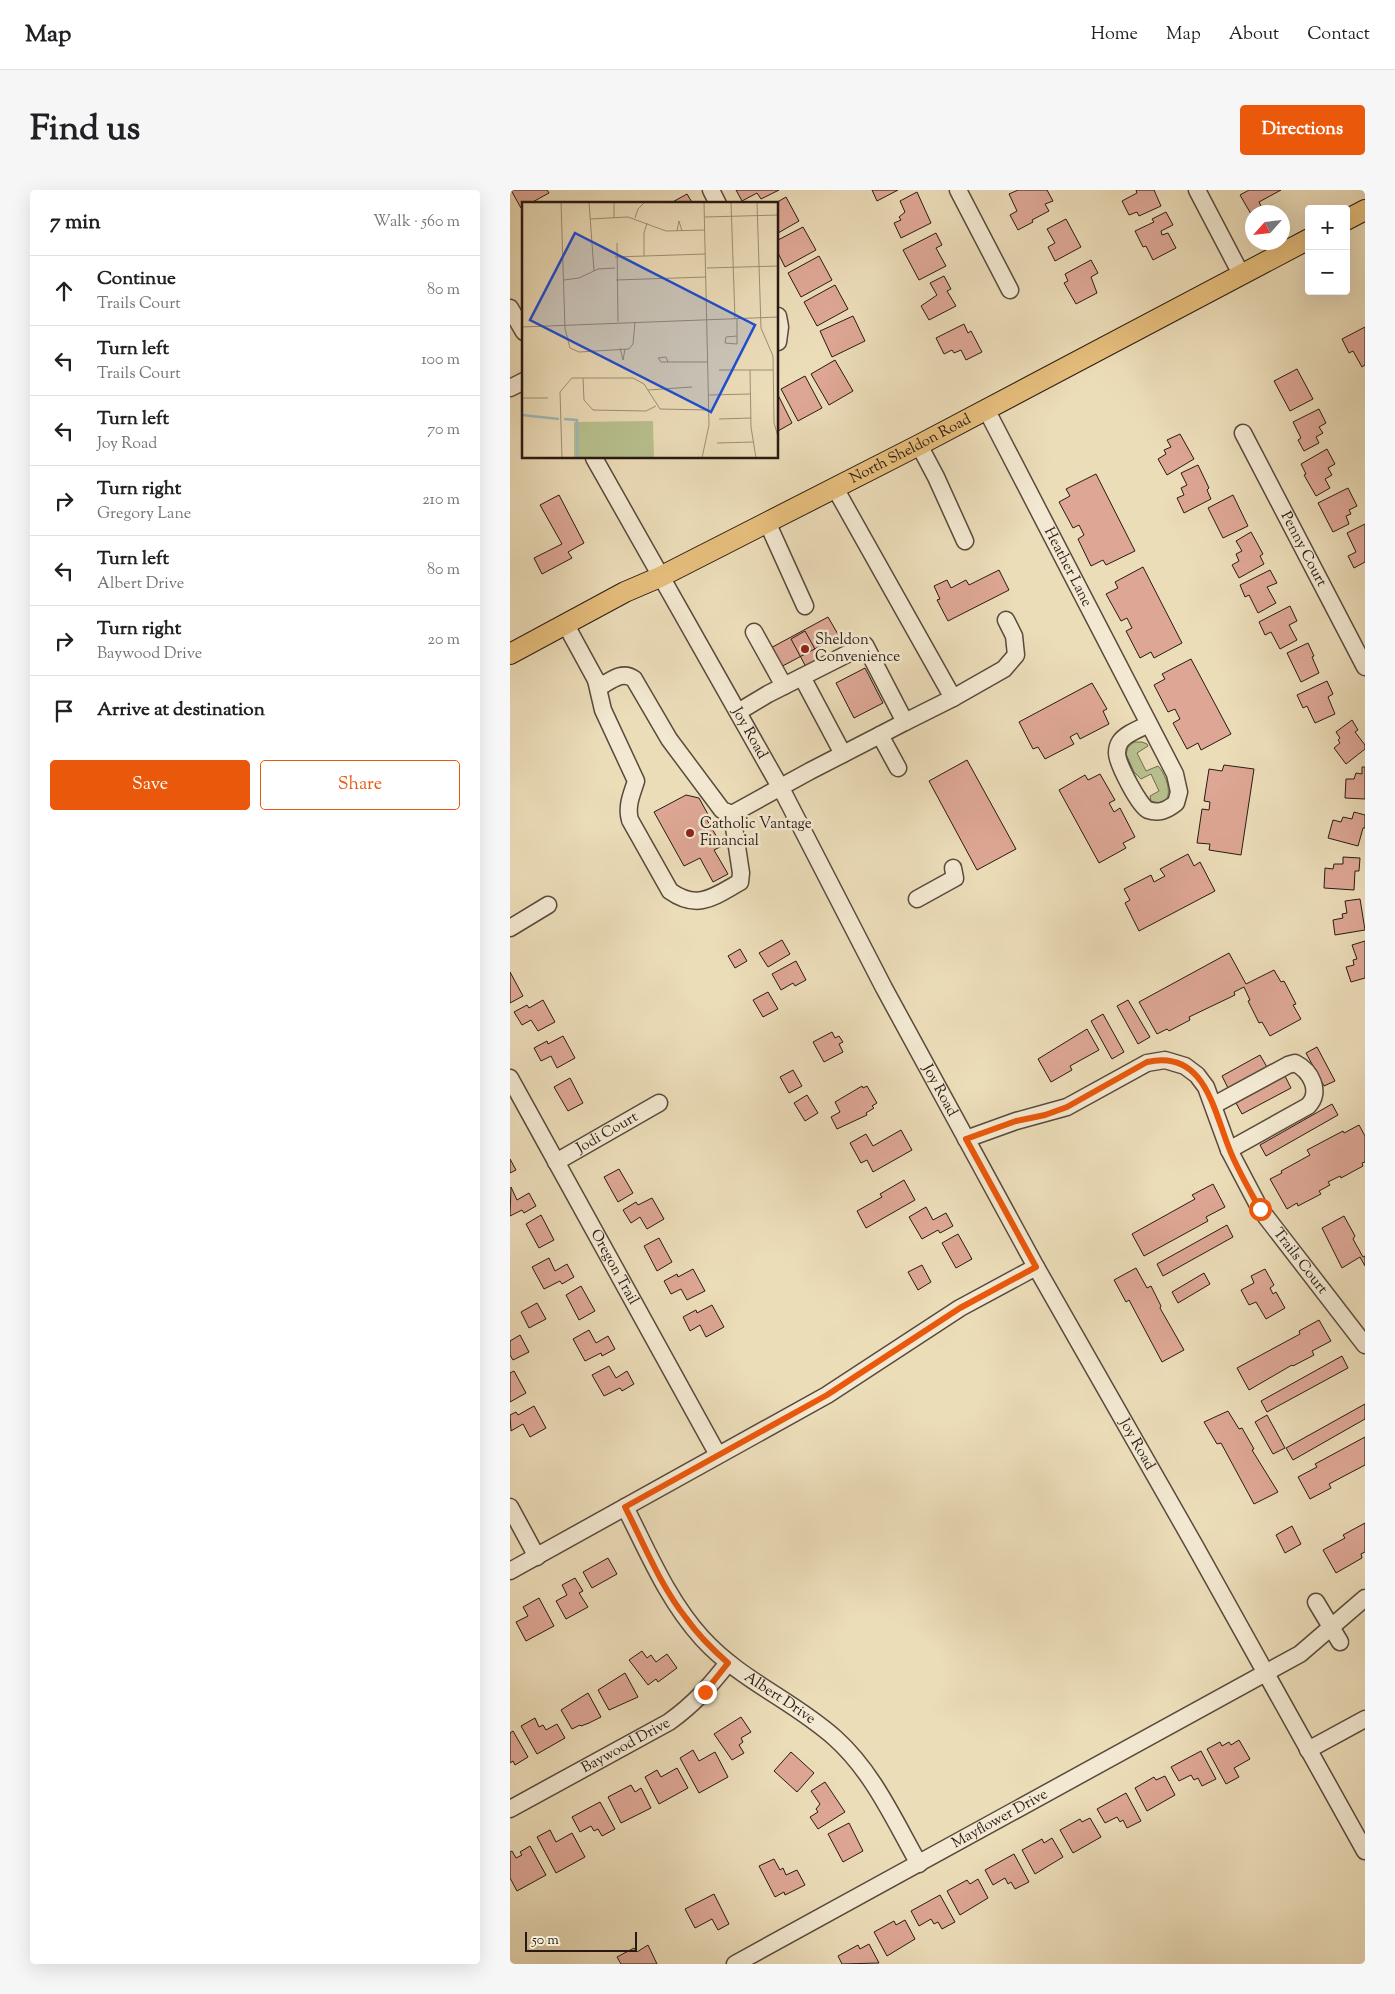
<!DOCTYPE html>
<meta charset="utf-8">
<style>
:root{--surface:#fff;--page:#f6f6f6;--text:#202124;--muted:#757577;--line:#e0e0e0;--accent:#ea580c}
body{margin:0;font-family:"Sorts Mill Goudy",serif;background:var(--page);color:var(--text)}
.controls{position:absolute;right:15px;top:15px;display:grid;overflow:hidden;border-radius:5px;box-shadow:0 5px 20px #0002}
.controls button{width:45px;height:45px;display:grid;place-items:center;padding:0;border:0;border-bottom:1px solid var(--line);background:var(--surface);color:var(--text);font:25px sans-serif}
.compass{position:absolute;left:735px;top:15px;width:45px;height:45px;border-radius:50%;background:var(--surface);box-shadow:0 5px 20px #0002;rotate:243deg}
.scale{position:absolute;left:15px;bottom:12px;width:112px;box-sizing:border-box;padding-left:5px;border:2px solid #281a13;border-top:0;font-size:14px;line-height:18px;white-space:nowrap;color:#281a13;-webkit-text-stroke:4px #f3e9d2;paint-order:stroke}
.stop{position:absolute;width:15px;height:15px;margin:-11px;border:4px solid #ea580c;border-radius:50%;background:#fff}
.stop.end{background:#ea580c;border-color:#fff;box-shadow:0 1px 5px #0008}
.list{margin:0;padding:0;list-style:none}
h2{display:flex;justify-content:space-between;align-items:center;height:65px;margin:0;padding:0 20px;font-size:21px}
h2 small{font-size:16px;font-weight:400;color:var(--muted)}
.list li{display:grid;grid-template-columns:32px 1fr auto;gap:15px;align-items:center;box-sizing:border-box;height:70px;padding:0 20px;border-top:1px solid var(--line)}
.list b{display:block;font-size:19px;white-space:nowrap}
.list p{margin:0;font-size:16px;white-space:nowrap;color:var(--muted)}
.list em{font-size:16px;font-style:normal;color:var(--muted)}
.actions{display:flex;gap:10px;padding:15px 20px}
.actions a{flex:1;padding:11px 0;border:1px solid var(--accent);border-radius:5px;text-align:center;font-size:18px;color:var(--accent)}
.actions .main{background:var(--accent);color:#fff}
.icon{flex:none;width:28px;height:28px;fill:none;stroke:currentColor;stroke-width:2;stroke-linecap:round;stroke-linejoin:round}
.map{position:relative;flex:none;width:855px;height:1774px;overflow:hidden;border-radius:5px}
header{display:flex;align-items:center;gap:30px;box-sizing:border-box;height:70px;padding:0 25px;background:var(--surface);border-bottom:1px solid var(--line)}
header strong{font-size:24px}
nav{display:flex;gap:28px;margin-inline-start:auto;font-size:18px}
.intro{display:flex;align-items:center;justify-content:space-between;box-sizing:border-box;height:120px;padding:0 30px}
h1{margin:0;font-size:35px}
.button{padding:12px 22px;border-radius:5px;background:var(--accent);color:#fff;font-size:18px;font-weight:700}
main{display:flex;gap:30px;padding:0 30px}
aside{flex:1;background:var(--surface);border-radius:5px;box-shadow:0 5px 20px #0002}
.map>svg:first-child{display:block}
.green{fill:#b8c18f;stroke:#706e51}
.building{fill:#dea795;stroke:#281a13}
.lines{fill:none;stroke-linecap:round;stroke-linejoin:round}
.minor-casing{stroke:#594b3c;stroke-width:19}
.major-casing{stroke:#281a13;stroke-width:22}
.minor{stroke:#f3e9d2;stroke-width:16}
.major{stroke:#e6be7c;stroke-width:20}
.route{stroke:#ea580c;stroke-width:6}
.poi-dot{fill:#8f2418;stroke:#f3e9d2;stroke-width:2}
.labels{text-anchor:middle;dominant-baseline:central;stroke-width:5;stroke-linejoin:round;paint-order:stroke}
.street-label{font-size:15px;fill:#281a13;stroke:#f3e9d2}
.poi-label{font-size:15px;fill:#281a13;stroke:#f3e9d2;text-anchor:start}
.inset-river{fill:none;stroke:#9eb9bb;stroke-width:2.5}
.inset-road{fill:none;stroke:#9e8f77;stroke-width:1}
.view{fill:#1d4ed8;fill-opacity:0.15;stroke:#1d4ed8;stroke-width:2.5}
.inset-edge{fill:none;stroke:#281a13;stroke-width:2.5}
</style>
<header>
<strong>Map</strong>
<nav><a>Home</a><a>Map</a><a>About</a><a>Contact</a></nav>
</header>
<div class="intro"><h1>Find us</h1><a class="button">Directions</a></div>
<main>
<aside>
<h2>7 min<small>Walk · 560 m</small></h2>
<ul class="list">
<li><svg class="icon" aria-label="ahead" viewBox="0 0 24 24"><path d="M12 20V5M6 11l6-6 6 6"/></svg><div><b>Continue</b><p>Trails Court</p></div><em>80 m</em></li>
<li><svg class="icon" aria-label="left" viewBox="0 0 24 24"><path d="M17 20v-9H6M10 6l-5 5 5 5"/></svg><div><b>Turn left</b><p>Trails Court</p></div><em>100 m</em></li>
<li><svg class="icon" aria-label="left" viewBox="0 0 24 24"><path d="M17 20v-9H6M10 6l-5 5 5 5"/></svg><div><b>Turn left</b><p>Joy Road</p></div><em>70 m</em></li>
<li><svg class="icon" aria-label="right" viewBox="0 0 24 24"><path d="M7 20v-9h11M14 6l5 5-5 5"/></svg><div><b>Turn right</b><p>Gregory Lane</p></div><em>210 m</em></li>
<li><svg class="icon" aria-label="left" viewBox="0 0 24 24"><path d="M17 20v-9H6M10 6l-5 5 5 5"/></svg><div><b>Turn left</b><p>Albert Drive</p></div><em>80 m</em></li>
<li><svg class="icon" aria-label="right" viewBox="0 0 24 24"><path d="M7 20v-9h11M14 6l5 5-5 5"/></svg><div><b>Turn right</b><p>Baywood Drive</p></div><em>20 m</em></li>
<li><svg class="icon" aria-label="arrive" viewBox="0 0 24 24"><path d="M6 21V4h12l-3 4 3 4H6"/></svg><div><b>Arrive at destination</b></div></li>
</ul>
<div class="actions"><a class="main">Save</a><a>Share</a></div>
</aside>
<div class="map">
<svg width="855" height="1774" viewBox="0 0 855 1774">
<rect width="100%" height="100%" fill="#ecddb9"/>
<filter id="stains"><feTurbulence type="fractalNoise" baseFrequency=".004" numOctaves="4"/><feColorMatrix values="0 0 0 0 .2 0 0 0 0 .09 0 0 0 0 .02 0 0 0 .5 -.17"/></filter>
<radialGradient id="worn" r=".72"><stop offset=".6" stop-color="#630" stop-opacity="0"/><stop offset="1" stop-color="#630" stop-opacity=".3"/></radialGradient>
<path class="green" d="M624 552H632L637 554 638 556 627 563 636 581 648 576C658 586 668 620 641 611L640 606 649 601 641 584 631 589 624 582 616 564 618 557Z"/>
<path class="building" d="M1 0H37L39 3 19 14H14V17L11 18Z
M226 0H269L251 9 247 3 232 11Z
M362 0H388L367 11Z
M508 0H537L543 11 535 14 539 21 522 30 523 32 508 40 500 25 507 21 499 4Z
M626 0H644L651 16 629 26 627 22 619 25 612 11 627 3Z
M739 0H771L749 12 752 18 741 24 730 5Z
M407 2 421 33 391 48 384 33 391 30 389 27 395 22 390 11Z
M177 4 183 14H159Z
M276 7 289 31 268 43V14H264Z
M656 22 663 35 651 41 652 45 658 43 666 58 643 70 636 56 633 57 625 41 644 32 642 29Z
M556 29 571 57 545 71 538 57 545 53 537 39Z
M293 37 306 60 275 77 268 63V50Z
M426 43 432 55 426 58 436 76 409 90 393 60Z
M309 66 322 90 291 107 278 83Z
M581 70 588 83 581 87 587 103 566 114 554 93 558 91 555 84Z
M434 86 441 99 437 101 446 116 419 130 411 116 427 105 420 93Z
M325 95 338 119 307 136 294 112Z
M343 126 355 151 322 167 310 141Z
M454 134 458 143 461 141 472 162 456 170 451 160 444 163 442 160 434 164 426 148Z
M855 137V175L852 177 843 161 839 163 832 149Z
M325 170 343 201 319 215 301 184Z
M787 179 803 209 780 221 764 191Z
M295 186 312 218 288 231 271 199Z
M268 205 282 233 268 241Z
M809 219 816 233 809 237 813 243 806 247 809 253 794 261 788 250 791 248 783 232Z
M670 244 684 269 657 285 648 269 656 264 654 260 661 257 657 250Z
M817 259 825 274 818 278 822 285 815 289 820 298 806 306 794 285 796 284 791 274Z
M688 275 699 298 697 300 701 309 674 323 667 308 674 305 671 298 677 295 671 283Z
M586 284 625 361 596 375 593 370 581 376 568 349 574 345 569 335 563 338 549 312 560 306 556 299Z
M838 298 847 316 839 320 841 324 836 326 839 334 823 342 808 313Z
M49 305 74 353 58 362 62 368 32 384 24 368 52 354 30 315Z
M723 305 738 336 713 348 698 318Z
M855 334V372L844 378 838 366 846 362 837 343Z
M741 342 753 364 750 366 754 374 729 388 722 375 729 371 726 364 732 361 726 351Z
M633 377 672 453 644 468 641 462 630 468 616 441 622 438 617 428 611 431 596 404 608 398 605 392Z
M489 380 499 400 438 431 427 410 430 409 424 396 437 390 441 398 456 390 459 395Z
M760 380 767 393 757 397 766 413 748 423 739 405 735 407 730 395Z
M780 416 787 431 779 435 787 450 770 459 761 442 755 445 749 432Z
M318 427 329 446 267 479 257 460Z
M295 441 311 470 296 477 281 449Z
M798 453 804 466 802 467 809 483 791 492 777 463Z
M681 469 721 544 691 560 688 553 677 559 663 533 670 529 665 519 658 522 644 495 655 489 652 484Z
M355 478 373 513 344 528 326 493Z
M817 491 823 504 818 507 825 524 805 533 797 516 793 518 787 505Z
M582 493 597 519 593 521 599 534 570 549 567 543 560 547 564 554 535 569 528 557 523 559 509 532Z
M842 530 848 540 845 542 855 555V559L836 574 824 558 830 553 828 550 830 548 826 542Z
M457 570 506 659 467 680 419 591Z
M714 575 744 579 731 665 699 660 700 654 687 653 692 619 699 620 700 612 694 611 699 579 712 581Z
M852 577H855V609L835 608 836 589H844L846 583 852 584Z
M590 584 605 610 599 613 604 622 610 618 625 647 613 653 616 658 589 673 549 600 575 585 578 590Z
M176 605 189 608 200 628 197 630 212 656 204 660 218 684 203 692 190 668 174 676 144 622Z
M844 622 855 625V638H853L848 656 818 648 823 630 831 632 833 627 842 629Z
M678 664 684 676 690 672 705 701 629 741 615 713 620 710 614 699 641 685 644 692 655 686 650 679Z
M833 667 850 668 849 681H845L844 700 814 698 815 678 823 679 824 674H833Z
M850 709 855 740 825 745 823 730 833 728 832 724 837 723 835 711Z
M272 750 280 764 258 777 249 763Z
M855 751V788L841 792 836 777 844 775 843 770 847 769 842 755Z
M230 759 237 771 225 778 218 766Z
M719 763 736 794 764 780 771 792 774 791 786 814 783 815 791 829 760 846 752 832 749 833 738 811 740 810 734 797 724 802 725 805 679 827 680 830 659 841 657 839 647 844 629 812Z
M286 771 296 790 285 796 283 793 271 800 262 784Z
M0 782 13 806 0 813Z
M258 802 268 819 253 827 243 810Z
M33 810 45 832 28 841 21 830 12 835 4 822 17 815 19 818Z
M618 810 640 847 628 854 607 816Z
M593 824 614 862 602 869 581 831Z
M577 839 589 860 560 876 562 880 541 892 528 869Z
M322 842 325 848 329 846 333 852 329 854 333 862 314 872 303 852Z
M53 846 65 868 47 878 41 866 31 871 24 858 37 851 38 854Z
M807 857 825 891 814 896 796 863Z
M750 865 757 877 718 898 712 886Z
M283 880 292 896 279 903 270 887Z
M775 886 781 898 732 924 726 913Z
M60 888 73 913 58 921 44 897Z
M352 896 353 898 357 896 367 913 362 916 364 918 356 923 357 925 327 939 321 927 330 922 325 912Z
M297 905 308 923 295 931 284 913Z
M822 914 828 925 756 966 750 955Z
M849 935 855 946V972L852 973 853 976 831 988 830 986 818 992 820 995 809 1001 811 1004 788 1016 787 1013 777 1019 760 989 772 983 771 981 800 965 797 960 833 941 834 943Z
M391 940 402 960 363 982 357 970 351 973 340 953 356 944 363 956Z
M0 969 6 980 0 983Z
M109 979 123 1003 108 1012 94 987Z
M394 990 405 1010 356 1038 347 1021 372 1007 370 1004Z
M703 994 715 1017 696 1027 698 1031 634 1066 622 1044 685 1009 682 1005Z
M1 997 7 1010 19 1003 26 1016 14 1023 12 1020 0 1026Z
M142 1008 154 1029 137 1039 130 1027 121 1033 113 1020 126 1012 128 1015Z
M416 1017 423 1030 436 1023 443 1036 430 1043 428 1040 412 1049 399 1027Z
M31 1025 44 1050 29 1058 16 1034Z
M834 1026 845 1046 843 1049 853 1067 855 1066V1076L850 1067 832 1078 812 1038Z
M717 1035 723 1047 653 1086 647 1074Z
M448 1044 462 1069 446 1078 432 1053Z
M149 1048 162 1072 147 1081 134 1056Z
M39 1068 45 1081 57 1074 64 1087 52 1094 50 1091 34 1099 22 1077Z
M412 1075 421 1092 408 1100 398 1082Z
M626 1078 637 1098 641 1096 651 1116 650 1118 674 1160 652 1172 619 1110 616 1112 604 1090Z
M183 1079 195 1101 177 1110 171 1099 161 1104 154 1091 167 1084 168 1087Z
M755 1079 764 1095 760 1098 763 1104 766 1102 775 1118 756 1129 746 1112 739 1115 731 1100 744 1093 741 1086Z
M694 1083 700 1094 668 1113 662 1102Z
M71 1096 85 1121 69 1130 56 1105Z
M27 1113 36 1129 19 1138 11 1122Z
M202 1115 214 1137 196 1147 190 1135 180 1141 173 1127 186 1120 187 1123Z
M809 1130 821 1151 802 1161 804 1165 783 1176 782 1175 739 1200 727 1178 790 1144 789 1141Z
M79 1140 86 1153 98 1146 105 1159 92 1166 91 1163 75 1171 63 1149Z
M10 1145 19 1162 3 1170 0 1165V1151Z
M832 1166 838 1178 757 1222 751 1211Z
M99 1176 106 1188 117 1181 124 1194 112 1201 110 1198 94 1206 82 1185Z
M4 1181 16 1203 0 1212V1183Z
M855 1214V1229L783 1270 776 1258Z
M24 1216 36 1238 20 1247 13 1234 1 1241 0 1225 6 1222 8 1225Z
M718 1221 729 1239 732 1238 744 1259 742 1260 768 1302 744 1314 711 1253 707 1254 694 1232Z
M757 1225 775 1258 763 1264 745 1232Z
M855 1247V1275L819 1294 821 1298 800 1309 788 1287 807 1277 805 1274Z
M855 1333V1362L851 1364 852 1368 826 1383 813 1360 835 1348 833 1345Z
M782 1336 791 1354 775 1363 766 1345Z
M98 1368 107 1384 82 1398 73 1382Z
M65 1388 73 1401 69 1403 78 1417 56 1429 46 1411 57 1405 52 1395Z
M29 1408 44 1436 16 1451 6 1432 18 1426 13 1417Z
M132 1461 137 1468 141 1465 146 1472 157 1464 167 1478 148 1492 146 1489 138 1495 119 1470Z
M115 1483 128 1507 99 1520 88 1500Z
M78 1503 91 1527 79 1533 71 1536 70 1535 62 1539 51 1520Z
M231 1527 241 1542 231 1548 233 1552 229 1555 234 1563 222 1570 204 1544Z
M25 1528 29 1537 33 1535 36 1540 47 1534 55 1548 27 1564 11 1536Z
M3 1541 18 1567 5 1575 3 1571 0 1573V1543Z
M729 1550 740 1569 724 1578 729 1587 716 1594 697 1559 710 1552 712 1556 719 1552 721 1555Z
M183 1560 189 1571 205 1562 218 1587 189 1603 170 1568Z
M691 1561 706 1589 692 1596 688 1588 684 1590 681 1585 669 1591 661 1577Z
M281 1562 304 1583 287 1602 264 1581Z
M167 1578 178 1598 149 1614 135 1587 147 1580 151 1587Z
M655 1586 665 1605 637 1621 625 1598 644 1587 646 1590Z
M315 1592 335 1622 308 1639 300 1627 308 1622 306 1619 310 1614 301 1601Z
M121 1595 125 1602 131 1598 141 1618 111 1633 98 1607Z
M616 1603 631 1631 617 1638 613 1630 610 1632 607 1627 595 1633 587 1619Z
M90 1612 105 1639 92 1646 88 1639 84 1641 81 1636 70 1642 62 1627Z
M580 1628 591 1647 563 1663 550 1640 570 1629 572 1632Z
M339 1633 353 1661 333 1672 318 1644Z
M40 1640 46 1652 62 1643 75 1667 46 1683 27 1647Z
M542 1648 553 1667 525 1684 512 1660 532 1649 534 1653Z
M20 1656 36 1685 7 1701 0 1688V1662L2 1661 6 1668 12 1665 10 1662Z
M504 1664 519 1692 505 1699 501 1692 498 1694 495 1688 483 1695 475 1680Z
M264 1669 270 1680 273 1678 276 1685 287 1680 295 1695 275 1705 274 1702 265 1707 249 1676Z
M468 1689 478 1708 450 1725 437 1701 457 1690 460 1694Z
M204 1704 219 1734 208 1740 202 1729 185 1738 175 1719Z
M430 1705 445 1732 432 1739 428 1732 424 1734 421 1729 409 1736 401 1721Z
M395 1730 405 1749 377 1766 364 1742 384 1731 386 1735Z
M359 1754 369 1773 332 1774 328 1766 348 1755 350 1759Z
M138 1755 147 1774H111L107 1767 124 1758 127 1762Z"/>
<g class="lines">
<g class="minor-casing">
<g id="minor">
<path d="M201 0 208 14"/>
<path d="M448 0 500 100"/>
<path d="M687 0 731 84"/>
<path d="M0 118 14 142"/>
<path d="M268 126 270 137 268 152"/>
<path d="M0 198 14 191"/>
<path id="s1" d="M476 219 665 584 669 602 666 613C657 620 649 624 638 620 629 616 607 573 607 563 607 560 608 555 610 552 615 544 631 538 639 534"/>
<path id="s2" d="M733 243 855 477"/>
<path d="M409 255 426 287 455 351"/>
<path id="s3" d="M84 268 274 604 374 798 526 1077 685 1356 855 1661"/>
<path d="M325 298 443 508 395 532"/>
<path d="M257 332 295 416"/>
<path d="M56 435 86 490 93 495C103 489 113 481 124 489L159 549 212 620 222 624 300 581 370 545 388 578"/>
<path d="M244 442 274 496"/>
<path d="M292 487 333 564"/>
<path d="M86 490 93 520 126 591C122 604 116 616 120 630L160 701C188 721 205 706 230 692L231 683 222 624"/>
<path d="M443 508 494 479 506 465 504 446 496 430"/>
<path d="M228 522 258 504 355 455 395 532 370 545"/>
<path d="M407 709 445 688 443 678"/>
<path d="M0 738 38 715"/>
<path id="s4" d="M0 888 208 1265"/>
<path d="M704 915 778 875 785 873C801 881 812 902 798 916L719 960"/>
<path id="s5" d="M456 949 506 931 557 917 637 873 655 870 675 876 687 885 696 897 719 960 750 1019 855 1155"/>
<path id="s6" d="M46 972 149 913"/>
<path d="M0 1317 27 1367"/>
<path id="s7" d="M115 1317C138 1362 158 1411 192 1448 230 1490 284 1511 325 1548 363 1582 384 1630 409 1674"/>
<path d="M0 1381 317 1205 450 1118 526 1077"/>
<path d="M806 1412 830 1452"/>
<path d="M798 1560 855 1529"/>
<path id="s8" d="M0 1619 159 1532C184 1514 199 1497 218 1473"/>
<path id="s9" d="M225 1774 790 1464 855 1408"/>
</g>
</g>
<g class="major-casing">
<g id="major">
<path d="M836 30 855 20"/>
<path id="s10" d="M0 464 115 402 150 387 409 255 799 49"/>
</g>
</g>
<use href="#minor" class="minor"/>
<use href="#major" class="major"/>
</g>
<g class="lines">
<path class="route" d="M195 1502 218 1473C202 1459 188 1445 176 1428 150 1395 134 1354 115 1317L317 1205 450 1118 526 1077 456 949 506 931 535 925 557 917 637 872C694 859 703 918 719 958 727 979 739 999 750 1019"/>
</g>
<g class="poi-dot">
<circle cx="295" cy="459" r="5"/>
<circle cx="180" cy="643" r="5"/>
</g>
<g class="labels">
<g class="street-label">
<text stroke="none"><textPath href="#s10" startOffset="450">North Sheldon Road</textPath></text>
<text stroke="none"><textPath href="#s2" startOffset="131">Penny Court</textPath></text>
<text stroke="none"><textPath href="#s1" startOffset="178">Heather Lane</textPath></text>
<text stroke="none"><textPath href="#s3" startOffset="316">Joy Road</textPath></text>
<text stroke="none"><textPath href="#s3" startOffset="721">Joy Road</textPath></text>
<text stroke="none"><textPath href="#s6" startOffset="59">Jodi Court</textPath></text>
<text stroke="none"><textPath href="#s5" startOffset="466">Trails Court</textPath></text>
<text stroke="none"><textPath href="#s4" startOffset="216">Oregon Trail</textPath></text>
<text stroke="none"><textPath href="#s3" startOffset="1126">Joy Road</textPath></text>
<text stroke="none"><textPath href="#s7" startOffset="251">Albert Drive</textPath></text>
<text stroke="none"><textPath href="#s8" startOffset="132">Baywood Drive</textPath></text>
<text stroke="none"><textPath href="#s9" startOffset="302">Mayflower Drive</textPath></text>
</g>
<g class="poi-label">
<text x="305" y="450">Sheldon<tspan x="305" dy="17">Convenience</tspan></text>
<text x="190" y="634">Catholic Vantage<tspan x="190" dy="17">Financial</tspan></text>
</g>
</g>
<g transform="translate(12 12)">
<rect width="256" height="256" fill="#ecddb9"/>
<path d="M131 219 132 256H52V220Z" fill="#b8c18f"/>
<path class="inset-river" d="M0 213 37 217M42 217 55 218V256"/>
<path class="inset-road" d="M39 0 43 127 48 146 57 150 107 147 111 142 113 120M67 0 72 69M92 0V16M209 0 213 117M235 0 239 126 251 154 252 221 257 238M183 15 257 13M113 16 116 7 123 0M68 17 106 15 144 29 183 28M155 29 157 19 160 29M95 41 96 120M122 54V31L125 21M93 55 183 52M185 66 257 64M42 78 57 76 76 67 93 66M94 78 184 75M215 117V142L203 141 204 135 215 134M0 125 257 115M98 146 101 158 103 147M146 160 144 155 136 156 139 160H185M197 168H251M228 168 229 225 234 256M61 176 62 198 71 208 124 209 134 204M126 188 170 185M187 193 228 192M0 196H26M197 217 229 216M195 241 232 240M40 256 38 190 50 176H111L122 182 138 207 187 208M180 256 187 223 182 0"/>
<path class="view" d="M53 31 233 123 189 210 8 118Z"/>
<rect width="256" height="256" class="inset-edge"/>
</g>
<rect width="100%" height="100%" filter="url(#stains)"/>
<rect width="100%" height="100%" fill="url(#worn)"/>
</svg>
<div class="controls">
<button>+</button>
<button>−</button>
</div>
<svg class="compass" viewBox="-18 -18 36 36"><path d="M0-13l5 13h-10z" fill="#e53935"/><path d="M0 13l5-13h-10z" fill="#757577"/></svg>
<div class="scale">50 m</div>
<div class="stop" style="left:750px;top:1019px"></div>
<div class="stop end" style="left:195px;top:1502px"></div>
</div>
</main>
